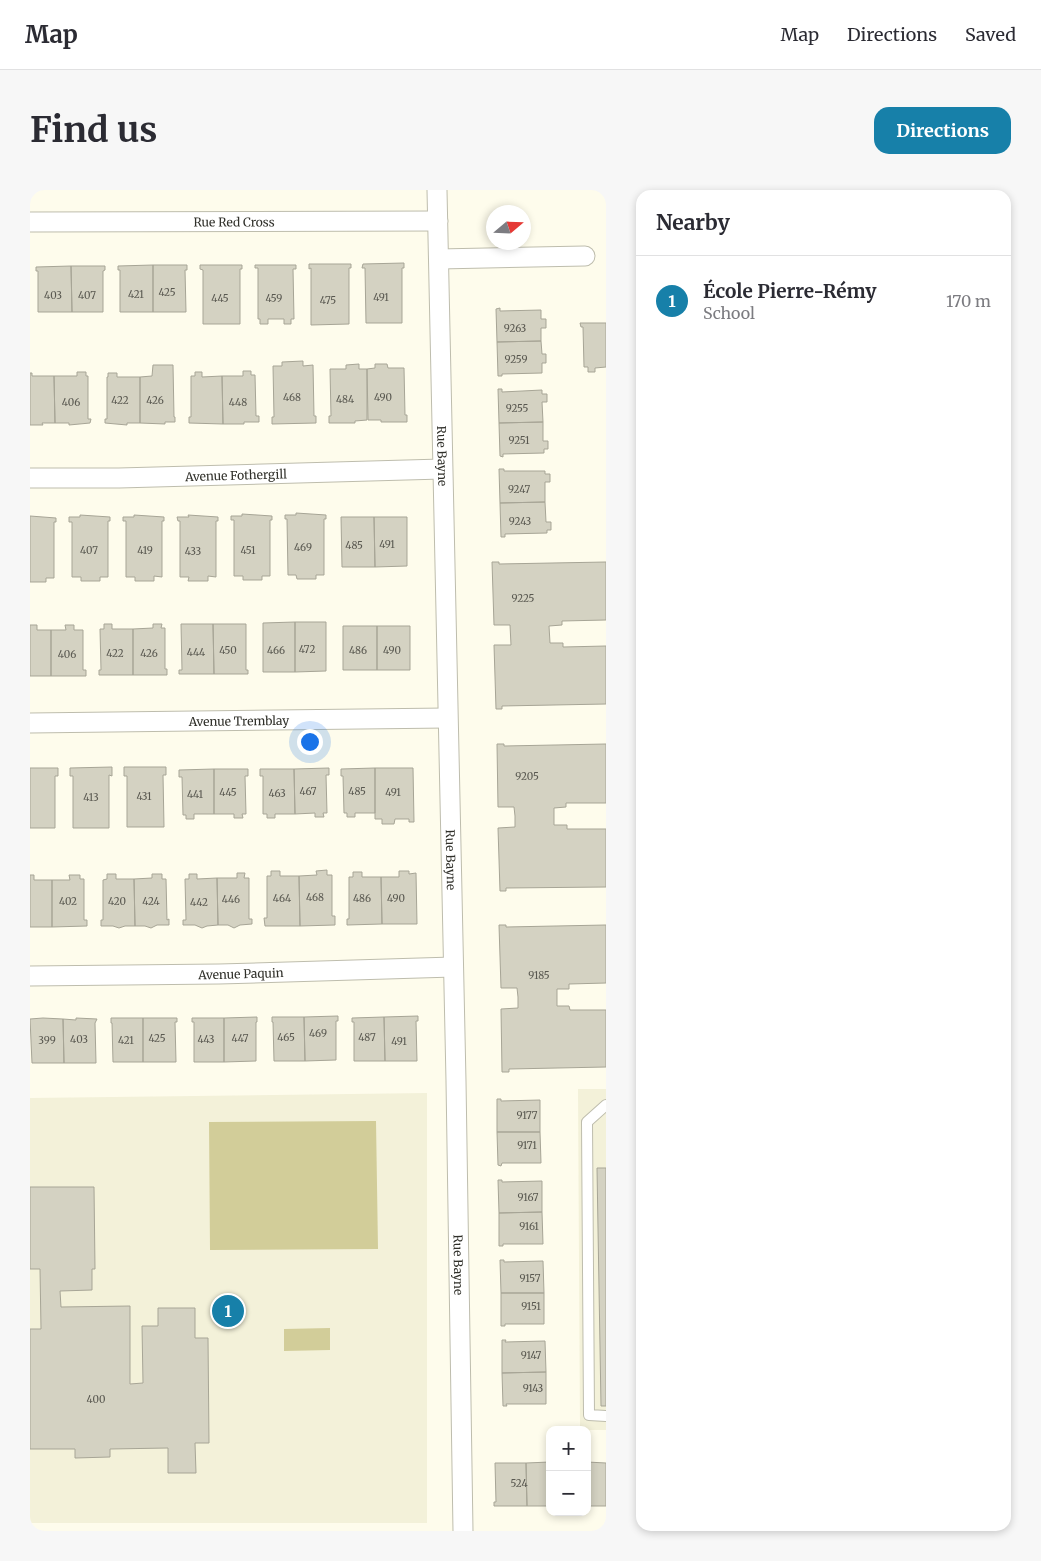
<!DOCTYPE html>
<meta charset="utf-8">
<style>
:root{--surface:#fff;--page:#f7f7f7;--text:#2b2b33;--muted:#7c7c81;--line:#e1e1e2;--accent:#1780a9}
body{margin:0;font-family:Merriweather,serif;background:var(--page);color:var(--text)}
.controls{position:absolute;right:15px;bottom:15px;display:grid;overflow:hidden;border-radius:10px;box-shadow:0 2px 8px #0003}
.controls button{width:45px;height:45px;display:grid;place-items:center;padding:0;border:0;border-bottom:1px solid var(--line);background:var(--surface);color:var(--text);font:25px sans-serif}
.compass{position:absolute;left:456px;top:15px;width:45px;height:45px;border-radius:50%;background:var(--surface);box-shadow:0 2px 8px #0003;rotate:71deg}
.you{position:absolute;left:279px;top:551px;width:18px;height:18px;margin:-12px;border:4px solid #fff;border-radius:50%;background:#1a73e8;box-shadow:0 0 0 8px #1a73e833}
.badge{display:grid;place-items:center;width:32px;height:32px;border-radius:50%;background:var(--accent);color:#fff;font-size:16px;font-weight:700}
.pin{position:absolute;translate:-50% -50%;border:2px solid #fff;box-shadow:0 1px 5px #0006}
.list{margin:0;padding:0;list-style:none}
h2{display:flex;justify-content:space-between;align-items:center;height:65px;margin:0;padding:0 20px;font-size:21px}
h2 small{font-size:16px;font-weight:400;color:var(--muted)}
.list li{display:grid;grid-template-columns:32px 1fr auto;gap:15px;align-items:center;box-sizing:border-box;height:90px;padding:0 20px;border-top:1px solid var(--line)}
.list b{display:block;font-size:19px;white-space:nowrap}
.list p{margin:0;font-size:16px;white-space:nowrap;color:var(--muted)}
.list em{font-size:16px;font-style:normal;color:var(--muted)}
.map{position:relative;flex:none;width:576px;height:1341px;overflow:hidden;border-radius:15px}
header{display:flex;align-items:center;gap:30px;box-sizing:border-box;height:70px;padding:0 25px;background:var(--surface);border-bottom:1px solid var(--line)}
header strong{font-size:24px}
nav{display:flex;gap:28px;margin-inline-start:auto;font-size:18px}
.intro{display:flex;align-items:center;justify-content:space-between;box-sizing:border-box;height:120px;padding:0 30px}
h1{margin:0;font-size:35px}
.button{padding:12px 22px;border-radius:15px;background:var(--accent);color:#fff;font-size:18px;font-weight:700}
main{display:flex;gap:30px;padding:0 30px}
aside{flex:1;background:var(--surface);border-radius:15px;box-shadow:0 2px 8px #0003}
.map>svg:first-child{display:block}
.built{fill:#f3f1d9}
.green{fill:#d2cd99}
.building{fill:#d4d2c2;stroke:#a7a596}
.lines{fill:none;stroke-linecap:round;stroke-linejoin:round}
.service-casing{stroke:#bebdad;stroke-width:12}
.minor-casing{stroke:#bebdad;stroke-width:21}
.service{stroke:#fff;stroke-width:10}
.minor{stroke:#fff;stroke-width:19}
.labels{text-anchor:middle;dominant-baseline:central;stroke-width:4;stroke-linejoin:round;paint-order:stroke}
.number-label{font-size:10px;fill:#595850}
.street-label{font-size:12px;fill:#30302a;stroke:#fff}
</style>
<header>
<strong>Map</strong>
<nav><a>Map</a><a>Directions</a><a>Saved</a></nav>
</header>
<div class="intro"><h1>Find us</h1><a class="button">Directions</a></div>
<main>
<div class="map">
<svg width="576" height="1341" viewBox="0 0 576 1341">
<rect width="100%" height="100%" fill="#fefcec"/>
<path class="built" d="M548 899H576V1240H550Z
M397 903V1333H0V908Z"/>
<path class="green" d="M346 931 348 1059 180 1060 179 932Z
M300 1138V1160L254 1161V1139Z"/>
<path class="building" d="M374 73V78H372V133H336L335 78H332L333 74Z
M279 74H321V78H319V134L281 135V78L279 79Z
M123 75V122H90V80H88V76Z
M123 75H157V80H155L156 122H123Z
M170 75H212V79H210V134H173V80L170 79Z
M225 75H266V79H263L264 129H261V134H254V129H238V134H230V129H228V78H225Z
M41 76 42 122H8V81H6V77Z
M41 76H75V80L73 81V122H42Z
M470 118V121L511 120V129H516V138H511V151L467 152 466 119Z
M550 133H576V177L565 178V182H558V177H554L553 137H551Z
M511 151 512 164H516V173H512V183L472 184V186H468L467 152Z
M273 171V176L283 175 284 226H286V233L242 234V227H244L243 176H252V172Z
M329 174V179H337V230L325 231V233H299V226H301L300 179H316V175Z
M345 174H357L358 178H374L375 225H377V232H351V230H338L337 179 345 178Z
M123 175H143L144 227H145V232H135V234L110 233V187L122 186Z
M213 181H221V185H225L226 226H229V232H214V234H193L192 186H213Z
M47 182H56V186H58V229H61L60 233 39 235V233H25L24 186H47Z
M165 182H172V187L192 186 193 234 159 233V227H161V186H165Z
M0 183H2V186H24L25 233H12L13 235H0Z
M78 183H87V187H110V233H97V235L75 233V229H77V187H78Z
M468 199H472V202L512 200V204H517V212H512L513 232 469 233Z
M513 232V251H518V259H514V263L473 264V267L470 266 469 233Z
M469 279H474V281H515V284H520V292H515V312L470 313Z
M515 312 516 332H521V340H517V343L475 344V347H471L470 313Z
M266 323 296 325V329H294V385H286V389H267L266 385H258L257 329H255V325H266Z
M212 324 242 326V330H240V386H232V390H213V386H204V330H201V326H212Z
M50 325 80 327V331H78V387H70V391H51V387H42V332H39V327H50Z
M104 325 134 327V331H132V387L124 386V391H105V387H96V331H93V327H104Z
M158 325 188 327V331H186V387L178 386V391H158L159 387H150V331H148L147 327H159Z
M0 326 26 328V332H24V388H16V392H0Z
M311 327H344L345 377H312Z
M344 327H377V376L345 377Z
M462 372H469V374L576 372V430L532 431V435L519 436 520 453H533V457L576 456V514L472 516V519H466L464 455H481L480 435H464Z
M265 432H296V481L265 482Z
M265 432V482H233V433Z
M74 434H82V439H103V485H69V480H71L70 439H74Z
M123 434H132L131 438H135V479H137V485H103V439L123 438Z
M151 434H183L184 484H149V480H152Z
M183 434H216V480H218V484H184Z
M0 435H7V440H21V486H0Z
M35 435H44V440H53V480H56V486H21V440H36Z
M313 436H347V480H313Z
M347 436H380V480H347Z
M467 554H474V556L576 554V613H536V617L524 618V635H537V639H576V697L476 698V701H470L468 638 485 637V626L484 617H468Z
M82 577V586L79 585V638H43V586H40V578Z
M94 577H136V585H133L134 637H97V586H94Z
M0 578H28V586H25V638H0Z
M299 578V585H296L297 623H293L294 627H285V623L265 624 264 579Z
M345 578V623H325V627H317V623H314L313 586H311V579Z
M345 578H383L384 632H379V629H365L364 634H352V629H345Z
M184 579V624H164V629H156V625H153L152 587H149V580Z
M184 579H218V586H215L216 624H212L213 628H204V624H184Z
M230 579H264L265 624H245V628H237V624H233V586H230Z
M297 680V685H302V726H305V735L270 736 269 686 287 685 286 681Z
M241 681H250V686H269L270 736H235L234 728H237V686H241Z
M369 681H379V684L386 683 387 734H352L351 687H369Z
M323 682H332V687H351L352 734 317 735V729H319V687H323Z
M207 683H215L214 688H219V729H222V734L210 735 204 738 198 735H188L187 688H207Z
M77 684H86V689H104L105 736H95L89 738 83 736H71V730H73V690L77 689Z
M122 684H132V689H136L137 730 139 729V735H127L121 738 115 736H105L104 689 122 688Z
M159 684H167V689L187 688 188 735 177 736 172 738 165 735H153V730H156L155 689H159Z
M0 685H4V690H22V737H0Z
M39 685H50V689H54V730H57V736L22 737V690H40Z
M469 735H476V737L576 735V793L539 794V799H527V816H539L540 820H576V877L479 879V882H472L471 819 488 818V807L487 798H471Z
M308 826V831H306V870L275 871 274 827Z
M388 826V831H386L387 871H355L354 827Z
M227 827V832H226V871L194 872V828Z
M242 827H274L275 871H244L243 832H242Z
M354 827 355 871H324V832H322V828Z
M13 828 33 829 34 873H2L0 829Z
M46 828 67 829 65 833 66 873H34L33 829 46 830Z
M81 828H113V872H83L82 833H81Z
M113 828H147V832H145L146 872H113Z
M162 828H194V872H164V832H162Z
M467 909H471V911L510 910V942H467Z
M467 942H510L511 973H472L471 976 468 975Z
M567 978H576V1216H571Z
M468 990H472V992L512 991V1022L469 1023Z
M0 997H64L65 1079H62V1100L30 1101 31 1117 100 1116V1194L113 1193 112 1136H128V1118H165V1148H178L179 1253H165L166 1283H138V1258L80 1259V1267L45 1268V1259H0V1139H11L10 1079H0Z
M512 1022 513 1054H473V1056H469V1023Z
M470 1070H474V1072L513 1071 514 1103H471Z
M471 1103H514V1134H475V1136H471Z
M472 1150H476L475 1152 515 1151 516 1182 472 1183Z
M516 1182V1214H476L477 1216H473L472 1183Z
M520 1272V1316H497L496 1273Z
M557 1272 576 1273V1316H557Z
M465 1273H496L497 1316H464V1312H466Z"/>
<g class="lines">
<g class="service-casing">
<path id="service" d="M576 915 557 932 559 1225 576 1226"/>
</g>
<g class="minor-casing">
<g id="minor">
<path id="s1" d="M407 0 426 891 433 1341"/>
<path id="s2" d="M0 32 408 31"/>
<path d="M409 69 555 66"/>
<path id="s3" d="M0 288H89L412 279"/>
<path id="s4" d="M0 533 417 528"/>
<path id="s5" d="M0 786 189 784 423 777"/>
</g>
</g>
<use href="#service" class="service"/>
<use href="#minor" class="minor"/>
</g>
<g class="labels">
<g class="number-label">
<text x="137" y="102">425</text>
<text x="106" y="104">421</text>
<text x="23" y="105">403</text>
<text x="57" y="105">407</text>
<text x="351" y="107">491</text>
<text x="190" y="108">445</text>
<text x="244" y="108">459</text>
<text x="298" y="110">475</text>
<text x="485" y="138">9263</text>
<text x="486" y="169">9259</text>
<text x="262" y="207">468</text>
<text x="353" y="207">490</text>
<text x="315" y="209">484</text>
<text x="90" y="210">422</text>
<text x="125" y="210">426</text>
<text x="41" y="212">406</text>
<text x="208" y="212">448</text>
<text x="487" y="218">9255</text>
<text x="489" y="250">9251</text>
<text x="489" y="299">9247</text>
<text x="490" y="331">9243</text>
<text x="357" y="354">491</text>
<text x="324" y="355">485</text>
<text x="273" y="357">469</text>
<text x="59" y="360">407</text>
<text x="115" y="360">419</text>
<text x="218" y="360">451</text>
<text x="163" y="361">433</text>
<text x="493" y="408">9225</text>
<text x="277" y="459">472</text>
<text x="198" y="460">450</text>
<text x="246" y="460">466</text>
<text x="328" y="460">486</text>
<text x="362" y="460">490</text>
<text x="166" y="462">444</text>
<text x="85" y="463">422</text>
<text x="119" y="463">426</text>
<text x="37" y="464">406</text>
<text x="497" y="586">9205</text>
<text x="278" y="601">467</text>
<text x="327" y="601">485</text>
<text x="198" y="602">445</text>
<text x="363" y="602">491</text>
<text x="247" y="603">463</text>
<text x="165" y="604">441</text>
<text x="114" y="606">431</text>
<text x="61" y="607">413</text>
<text x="285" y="707">468</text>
<text x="252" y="708">464</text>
<text x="332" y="708">486</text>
<text x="366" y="708">490</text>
<text x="201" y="709">446</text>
<text x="38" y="711">402</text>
<text x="87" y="711">420</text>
<text x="121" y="711">424</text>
<text x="169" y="712">442</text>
<text x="509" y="785">9185</text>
<text x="288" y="843">469</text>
<text x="256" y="847">465</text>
<text x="337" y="847">487</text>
<text x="127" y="848">425</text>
<text x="210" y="848">447</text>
<text x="49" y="849">403</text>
<text x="176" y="849">443</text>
<text x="17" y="850">399</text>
<text x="96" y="850">421</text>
<text x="369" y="851">491</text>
<text x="497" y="925">9177</text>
<text x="497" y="955">9171</text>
<text x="498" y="1007">9167</text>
<text x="499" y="1036">9161</text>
<text x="500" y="1088">9157</text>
<text x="501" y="1116">9151</text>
<text x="501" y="1165">9147</text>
<text x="503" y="1198">9143</text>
<text x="66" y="1209">400</text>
<text x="489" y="1293">524</text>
</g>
<g class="street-label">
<text stroke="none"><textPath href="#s2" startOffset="204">Rue Red Cross</textPath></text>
<text stroke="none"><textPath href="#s1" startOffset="266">Rue Bayne</textPath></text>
<text stroke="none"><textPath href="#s3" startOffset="206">Avenue Fothergill</textPath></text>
<text stroke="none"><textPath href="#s4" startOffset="209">Avenue Tremblay</textPath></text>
<text stroke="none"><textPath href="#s1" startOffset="670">Rue Bayne</textPath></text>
<text stroke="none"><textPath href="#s5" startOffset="211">Avenue Paquin</textPath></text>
<text stroke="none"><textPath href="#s1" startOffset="1075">Rue Bayne</textPath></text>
</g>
</g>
</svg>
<div class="controls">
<button>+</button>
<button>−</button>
</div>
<svg class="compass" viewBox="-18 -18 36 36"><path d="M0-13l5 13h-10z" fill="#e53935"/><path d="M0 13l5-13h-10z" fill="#7c7c81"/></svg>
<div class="you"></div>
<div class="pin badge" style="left:198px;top:1121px">1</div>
</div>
<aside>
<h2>Nearby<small></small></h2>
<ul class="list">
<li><span class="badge">1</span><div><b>École Pierre-Rémy</b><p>School</p></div><em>170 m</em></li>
</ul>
</aside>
</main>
